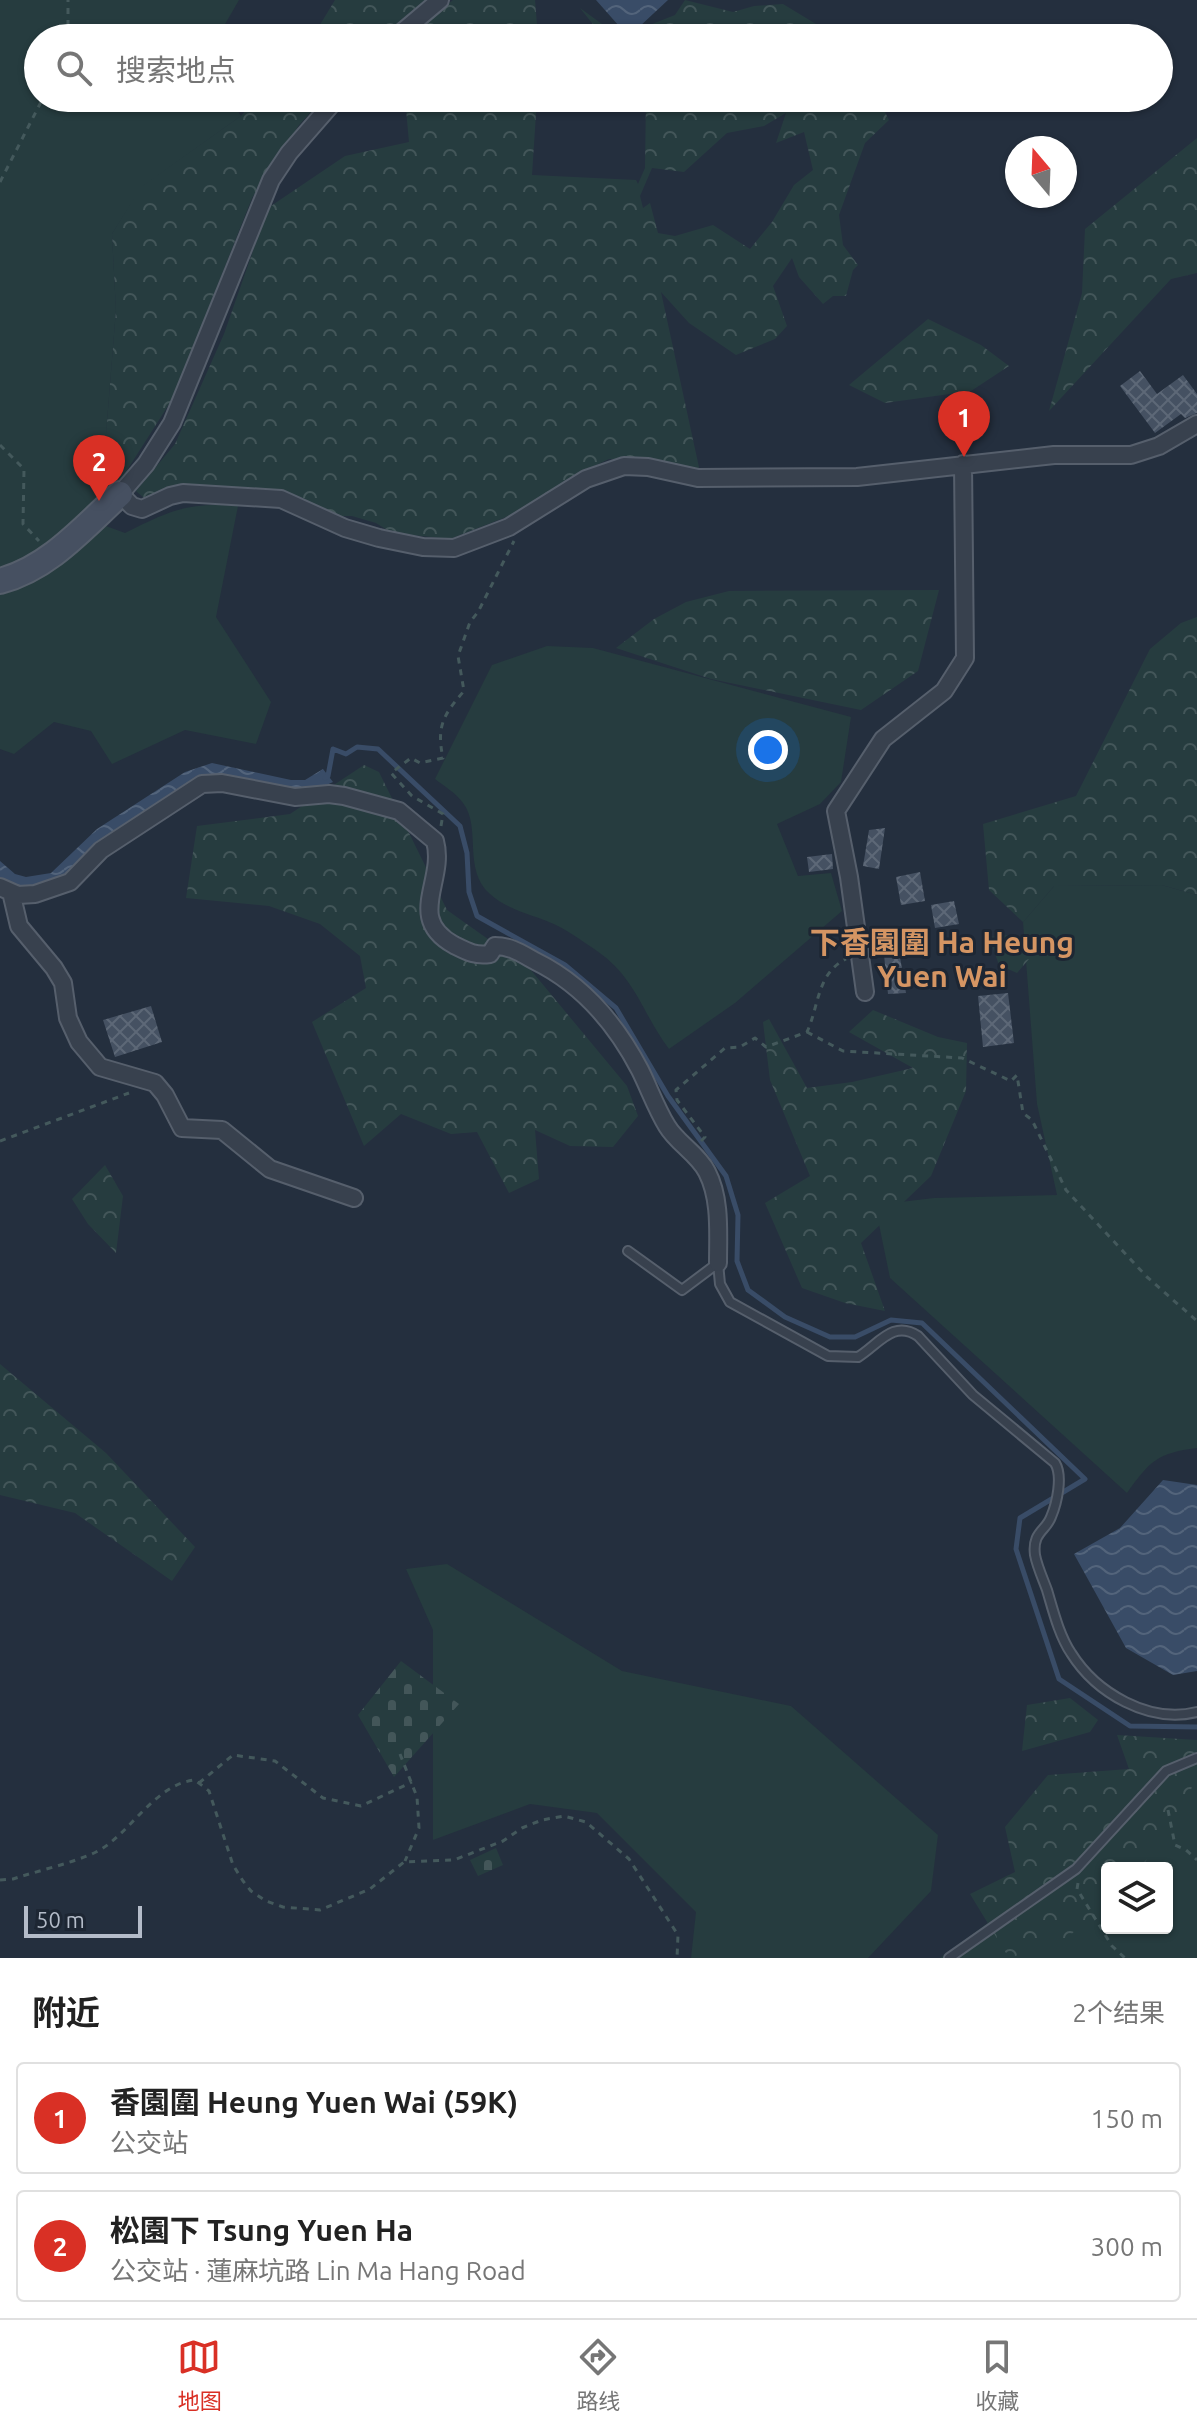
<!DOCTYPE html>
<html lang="zh">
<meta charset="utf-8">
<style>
:root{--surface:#fff;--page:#f6f6f6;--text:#222;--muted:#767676;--line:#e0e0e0;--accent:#d93025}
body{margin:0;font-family:Ubuntu,"Noto Sans SC",sans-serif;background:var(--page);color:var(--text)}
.controls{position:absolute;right:24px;bottom:24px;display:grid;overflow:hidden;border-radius:8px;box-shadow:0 2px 6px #0004}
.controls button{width:72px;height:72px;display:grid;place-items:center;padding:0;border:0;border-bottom:2px solid var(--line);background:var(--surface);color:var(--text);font:40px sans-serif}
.compass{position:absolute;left:1005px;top:136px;width:72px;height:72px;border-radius:50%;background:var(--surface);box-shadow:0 2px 6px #0004;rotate:341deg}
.scale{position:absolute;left:24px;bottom:20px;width:118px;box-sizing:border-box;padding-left:8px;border:4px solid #b4bcc9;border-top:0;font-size:22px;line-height:28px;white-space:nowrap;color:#b4bcc9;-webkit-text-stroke:6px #1d2633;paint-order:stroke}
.you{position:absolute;left:768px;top:750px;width:28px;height:28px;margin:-20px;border:6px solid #fff;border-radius:50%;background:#1a73e8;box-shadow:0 0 0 12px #1a73e833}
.badge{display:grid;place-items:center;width:52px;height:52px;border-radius:50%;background:var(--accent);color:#fff;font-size:26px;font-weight:700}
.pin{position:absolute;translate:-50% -66px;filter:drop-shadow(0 2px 4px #0008)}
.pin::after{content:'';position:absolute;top:42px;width:28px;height:24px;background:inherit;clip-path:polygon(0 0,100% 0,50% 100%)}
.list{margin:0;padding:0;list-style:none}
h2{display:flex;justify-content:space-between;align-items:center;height:104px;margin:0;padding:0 32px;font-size:34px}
h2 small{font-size:26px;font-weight:400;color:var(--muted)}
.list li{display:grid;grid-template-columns:52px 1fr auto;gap:24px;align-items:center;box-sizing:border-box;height:112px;margin:0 16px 16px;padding:0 16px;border:2px solid var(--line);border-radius:8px}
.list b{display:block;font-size:30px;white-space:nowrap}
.list p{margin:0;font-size:26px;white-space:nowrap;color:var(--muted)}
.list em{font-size:26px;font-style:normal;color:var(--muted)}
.icon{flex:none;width:44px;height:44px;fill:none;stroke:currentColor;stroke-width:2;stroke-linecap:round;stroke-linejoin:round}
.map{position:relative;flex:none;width:1197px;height:1958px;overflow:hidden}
.search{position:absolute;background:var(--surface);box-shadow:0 2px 6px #0004;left:24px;right:24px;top:24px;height:88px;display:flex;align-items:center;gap:20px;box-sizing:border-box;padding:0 28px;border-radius:44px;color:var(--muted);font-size:30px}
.sheet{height:360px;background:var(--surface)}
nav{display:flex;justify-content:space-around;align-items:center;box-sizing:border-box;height:112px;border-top:2px solid var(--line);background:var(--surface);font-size:22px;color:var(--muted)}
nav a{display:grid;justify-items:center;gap:4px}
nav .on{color:var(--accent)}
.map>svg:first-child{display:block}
.green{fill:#263c3f;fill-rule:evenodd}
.forest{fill:url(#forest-crowns);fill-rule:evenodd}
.cemetery{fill:url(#cemetery-stones)}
.water{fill:url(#water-waves)}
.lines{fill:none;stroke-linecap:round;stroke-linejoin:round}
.stream{stroke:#394c67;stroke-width:5}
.building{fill:url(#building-cross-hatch)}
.lane-casing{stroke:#565f6c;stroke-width:12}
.street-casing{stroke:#565f6c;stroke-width:20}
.secondary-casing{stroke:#565f6c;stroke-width:28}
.path{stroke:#44595c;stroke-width:3;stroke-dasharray:6 6;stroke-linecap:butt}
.lane{stroke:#38414e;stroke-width:8}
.street{stroke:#38414e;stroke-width:16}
.secondary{stroke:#465061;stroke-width:24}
.labels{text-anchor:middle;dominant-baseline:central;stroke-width:6;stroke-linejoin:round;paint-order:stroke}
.neighbourhood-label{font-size:30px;font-weight:bold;fill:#d59563;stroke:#1d2633}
</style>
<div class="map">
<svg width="1197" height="1958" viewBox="0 0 1197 1958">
<defs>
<pattern id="forest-crowns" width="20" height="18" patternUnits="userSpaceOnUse" patternTransform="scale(2)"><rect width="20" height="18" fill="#263c3f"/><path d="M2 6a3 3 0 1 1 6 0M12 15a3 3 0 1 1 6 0" fill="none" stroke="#435659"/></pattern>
<pattern id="cemetery-stones" width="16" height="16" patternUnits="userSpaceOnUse" patternTransform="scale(2)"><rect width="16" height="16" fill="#263c3f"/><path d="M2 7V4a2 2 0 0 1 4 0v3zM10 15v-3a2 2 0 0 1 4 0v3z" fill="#435659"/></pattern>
<pattern id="water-waves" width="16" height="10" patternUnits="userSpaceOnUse" patternTransform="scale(2)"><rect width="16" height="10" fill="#394c67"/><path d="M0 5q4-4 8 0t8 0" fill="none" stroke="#53647b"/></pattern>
<pattern id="building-cross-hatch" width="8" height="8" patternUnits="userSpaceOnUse" patternTransform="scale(2)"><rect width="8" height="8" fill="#455162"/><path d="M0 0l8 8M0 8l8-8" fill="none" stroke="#5d6877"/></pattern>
</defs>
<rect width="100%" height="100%" fill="#242f3e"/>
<path class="green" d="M0 0H239L217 38H38V98H229L241 116 142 187 112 234 116 310 101 497 106 526 125 533C169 511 187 502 238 506L216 617 271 702 256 744 185 730 112 764 91 731 54 722 14 754 0 749Z
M547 646 593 648 851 717 841 782 820 804 777 824 798 876 831 873 842 911 735 1003 669 1049C642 1013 636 978 597 951 584 942 570 932 556 925 534 915 507 910 490 894 462 869 482 828 463 803 456 793 444 786 435 779L492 665Z
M1162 885 1197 895V1448C1157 1453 1150 1461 1127 1493L890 1278 875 1205 934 1198 1057 1195 1037 1104 1023 922 1054 886Z
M447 1564 622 1671 791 1706 938 1835 931 1891 868 1958H691L696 1912 597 1813 530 1804 433 1840V1630L406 1569Z
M1197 1761V1958H940L1144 1808ZM1107 1868H1167V1928H1107Z"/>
<path class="forest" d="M335 0H425L380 38H312Z
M453 0H535L538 38H405Z
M685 0 733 12 754 6 783 4 839 38H604L580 8 606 27 627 34 675 15Z
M257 98H324L299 125 252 198 173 398 122 478 101 497 116 310 112 234 141 187 241 116Z
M405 98H537L532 175 636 180 638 184 645 168 646 98H878L889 120 865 143 839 215 843 245 858 265 853 270 846 296H833L823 304 799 277 792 258 773 286 787 326 775 339 736 355 689 323 661 292 700 472 661 460 609 459 569 478 519 512 450 539 392 533 376 523 352 516H331L295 497 163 494 144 498 136 491 175 444 224 334 268 208 345 156 409 142ZM786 113 776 143 804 132 813 170 794 185 772 222 750 249 713 225 675 236 658 233 650 203 643 208 640 196 652 168 684 172 727 133 764 126Z
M1197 138V273L1171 279 1049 411 1082 293 1085 229Z
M928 319 981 345 1009 366 971 391 885 403 849 385Z
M939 590 918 671 861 710 711 679 616 648 654 619 686 602 729 591Z
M1197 617V895L1162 885 1054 886 1023 922 989 890 983 824 1076 796 1150 649 1181 623Z
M364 765 379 772 447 910 530 969 627 1086 638 1116 613 1147 570 1146 535 1130 539 1179 509 1193 477 1132 451 1134 401 1114 364 1146 312 1022 366 988 360 956 320 924 269 906 186 898 197 826 290 814Z
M1008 935 1029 959 1017 973 999 965 989 937Z
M873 1010 938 1037 967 1043 966 1091 931 1176 861 1243 885 1311 845 1303 802 1288 765 1203 810 1176 770 1080 763 1022 769 1019 807 1088 852 1082 913 1068 849 1032Z
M105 1165 123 1196 116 1253 88 1224 72 1199Z
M0 1364 106 1453 195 1547 172 1581 75 1513 0 1495Z
M1070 1698 1098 1720 1090 1732 1022 1751 1027 1705Z
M1117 1735 1197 1740V1769L1189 1797 1141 1868H1107V1902L1066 1939 1009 1958 970 1894 1015 1872 1005 1827 1048 1775 1129 1769Z"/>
<path class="cemetery" d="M401 1661 459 1704 394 1777 358 1715Z
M496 1848 503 1865 478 1876 470 1860Z"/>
<path class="water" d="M596 0H668L639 27 619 26Z
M212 763 291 780H305L323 769 333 782 313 791 296 792 223 777 54 885 15 887 0 877V861L15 874 26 877 51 873 97 829 185 772Z
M1163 1480 1197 1485V1671L1173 1675 1126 1648 1074 1554 1120 1528Z"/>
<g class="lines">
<path class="stream" d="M325 778 328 776 333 749 346 754 357 747 378 749 460 826 467 853 469 892 477 916 565 965 616 1008 668 1096 726 1176 738 1215 737 1261 748 1290 785 1317 830 1337H855L891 1320 922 1323 1085 1479 1020 1518 1016 1549 1059 1679 1130 1726 1197 1727"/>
</g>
<path class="building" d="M1140 371 1157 394 1183 375 1197 394V413L1185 418 1181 414 1155 433 1120 386Z
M885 828 879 869 863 866 869 830Z
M832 854 833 869 809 872 807 857Z
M920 872 925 901 901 905 896 877Z
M954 901 959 924 935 928 931 905Z
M899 932 900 945H898L906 993 888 994 882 935Z
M1008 993 1014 1043 983 1047 978 996Z
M151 1006 162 1042 115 1057 103 1020Z"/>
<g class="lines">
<g class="lane-casing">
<path id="lane" d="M628 1251 682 1290 718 1263
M718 1263 720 1284 730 1302 828 1356 858 1357C878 1345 893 1319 918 1336L973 1395 1055 1463C1063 1476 1057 1503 1051 1517 1046 1531 1032 1532 1035 1555 1037 1566 1043 1579 1047 1590 1053 1610 1059 1635 1071 1653 1096 1693 1149 1724 1197 1712
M949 1958 1076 1869 1166 1771 1197 1758"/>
</g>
<g class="street-casing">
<path id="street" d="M395 38 440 0
M337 98 289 153 271 180 172 423 146 464 120 494 132 506 142 509 170 496 183 493 281 499 345 528 379 538 423 547 454 548 509 527 586 479 624 466 648 467 698 478 857 477 1054 455H1131L1159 446 1197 424
M0 887 18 895 35 894 70 882 101 850 202 784 222 783 295 797 329 794 344 796 399 811 435 841C446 881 405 918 454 945 468 952 475 956 490 954L495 946C511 946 522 954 535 961 582 984 616 1024 640 1070 649 1088 656 1108 667 1126 677 1143 698 1154 707 1172 721 1199 718 1233 718 1263
M11 892 19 926 54 968 63 983 68 1018 79 1042 100 1067 155 1083 165 1095 182 1128 222 1130 270 1169 354 1198
M865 992 849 877 836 811 883 739 944 691 965 658 963 464"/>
</g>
<g class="secondary-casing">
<path id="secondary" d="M0 581C49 568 83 528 120 494"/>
</g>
<path class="path" d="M68 38V0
M0 182 43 98
M0 445 24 469 23 524 39 541
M441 826 443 814 412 796 391 773 411 758 420 763 443 758C436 726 444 714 464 691L458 656 470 622 478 612 514 541
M807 1032 843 1051 962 1058 1011 1081 1017 1075 1023 1113 1032 1120 1066 1190 1147 1277 1197 1321
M0 1141 129 1093
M701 1141 705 1137 677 1100 676 1090 725 1048 740 1047 755 1038 766 1047 807 1032C819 1006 817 973 846 959
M400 1754 417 1797 419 1828 405 1861
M199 1783 233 1755 275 1761 323 1798 361 1806 412 1782
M1168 1810 1175 1845 1186 1850 1197 1860
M0 1880 13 1879C40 1870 70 1864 96 1852 129 1836 154 1784 195 1780L209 1791 233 1865 243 1881 251 1891 266 1901 283 1907 320 1910 370 1889 404 1862 454 1860 503 1841 522 1828 542 1820 564 1816 586 1822 629 1859 678 1935 677 1958
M1078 1883 1077 1889 1112 1946 1125 1958"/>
<use href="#lane" class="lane"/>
<use href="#street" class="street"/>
<use href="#secondary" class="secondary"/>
</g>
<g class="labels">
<g class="neighbourhood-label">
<text x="942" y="942">下香園圍 Ha Heung<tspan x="942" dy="34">Yuen Wai</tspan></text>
</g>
</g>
</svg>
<div class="controls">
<button><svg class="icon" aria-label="layers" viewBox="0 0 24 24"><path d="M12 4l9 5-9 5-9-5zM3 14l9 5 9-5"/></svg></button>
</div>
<svg class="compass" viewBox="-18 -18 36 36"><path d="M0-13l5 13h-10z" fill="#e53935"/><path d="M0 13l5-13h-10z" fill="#767676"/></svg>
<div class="scale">50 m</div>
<div class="you"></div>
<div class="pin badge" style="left:964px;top:457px">1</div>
<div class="pin badge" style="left:99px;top:501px">2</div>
<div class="search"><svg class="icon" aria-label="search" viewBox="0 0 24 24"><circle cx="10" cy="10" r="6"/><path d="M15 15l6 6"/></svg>搜索地点</div>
</div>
<section class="sheet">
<h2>附近<small>2个结果</small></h2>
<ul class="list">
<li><span class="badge">1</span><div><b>香園圍 Heung Yuen Wai (59K)</b><p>公交站</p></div><em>150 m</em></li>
<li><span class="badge">2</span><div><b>松園下 Tsung Yuen Ha</b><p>公交站 · 蓮麻坑路 Lin Ma Hang Road</p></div><em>300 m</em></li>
</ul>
</section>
<nav>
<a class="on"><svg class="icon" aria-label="map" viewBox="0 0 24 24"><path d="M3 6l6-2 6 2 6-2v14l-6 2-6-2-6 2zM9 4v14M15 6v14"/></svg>地图</a>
<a><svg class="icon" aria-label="directions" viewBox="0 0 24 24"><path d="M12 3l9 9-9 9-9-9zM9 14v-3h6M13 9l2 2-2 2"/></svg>路线</a>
<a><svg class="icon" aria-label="saved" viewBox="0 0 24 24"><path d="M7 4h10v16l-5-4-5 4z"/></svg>收藏</a>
</nav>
